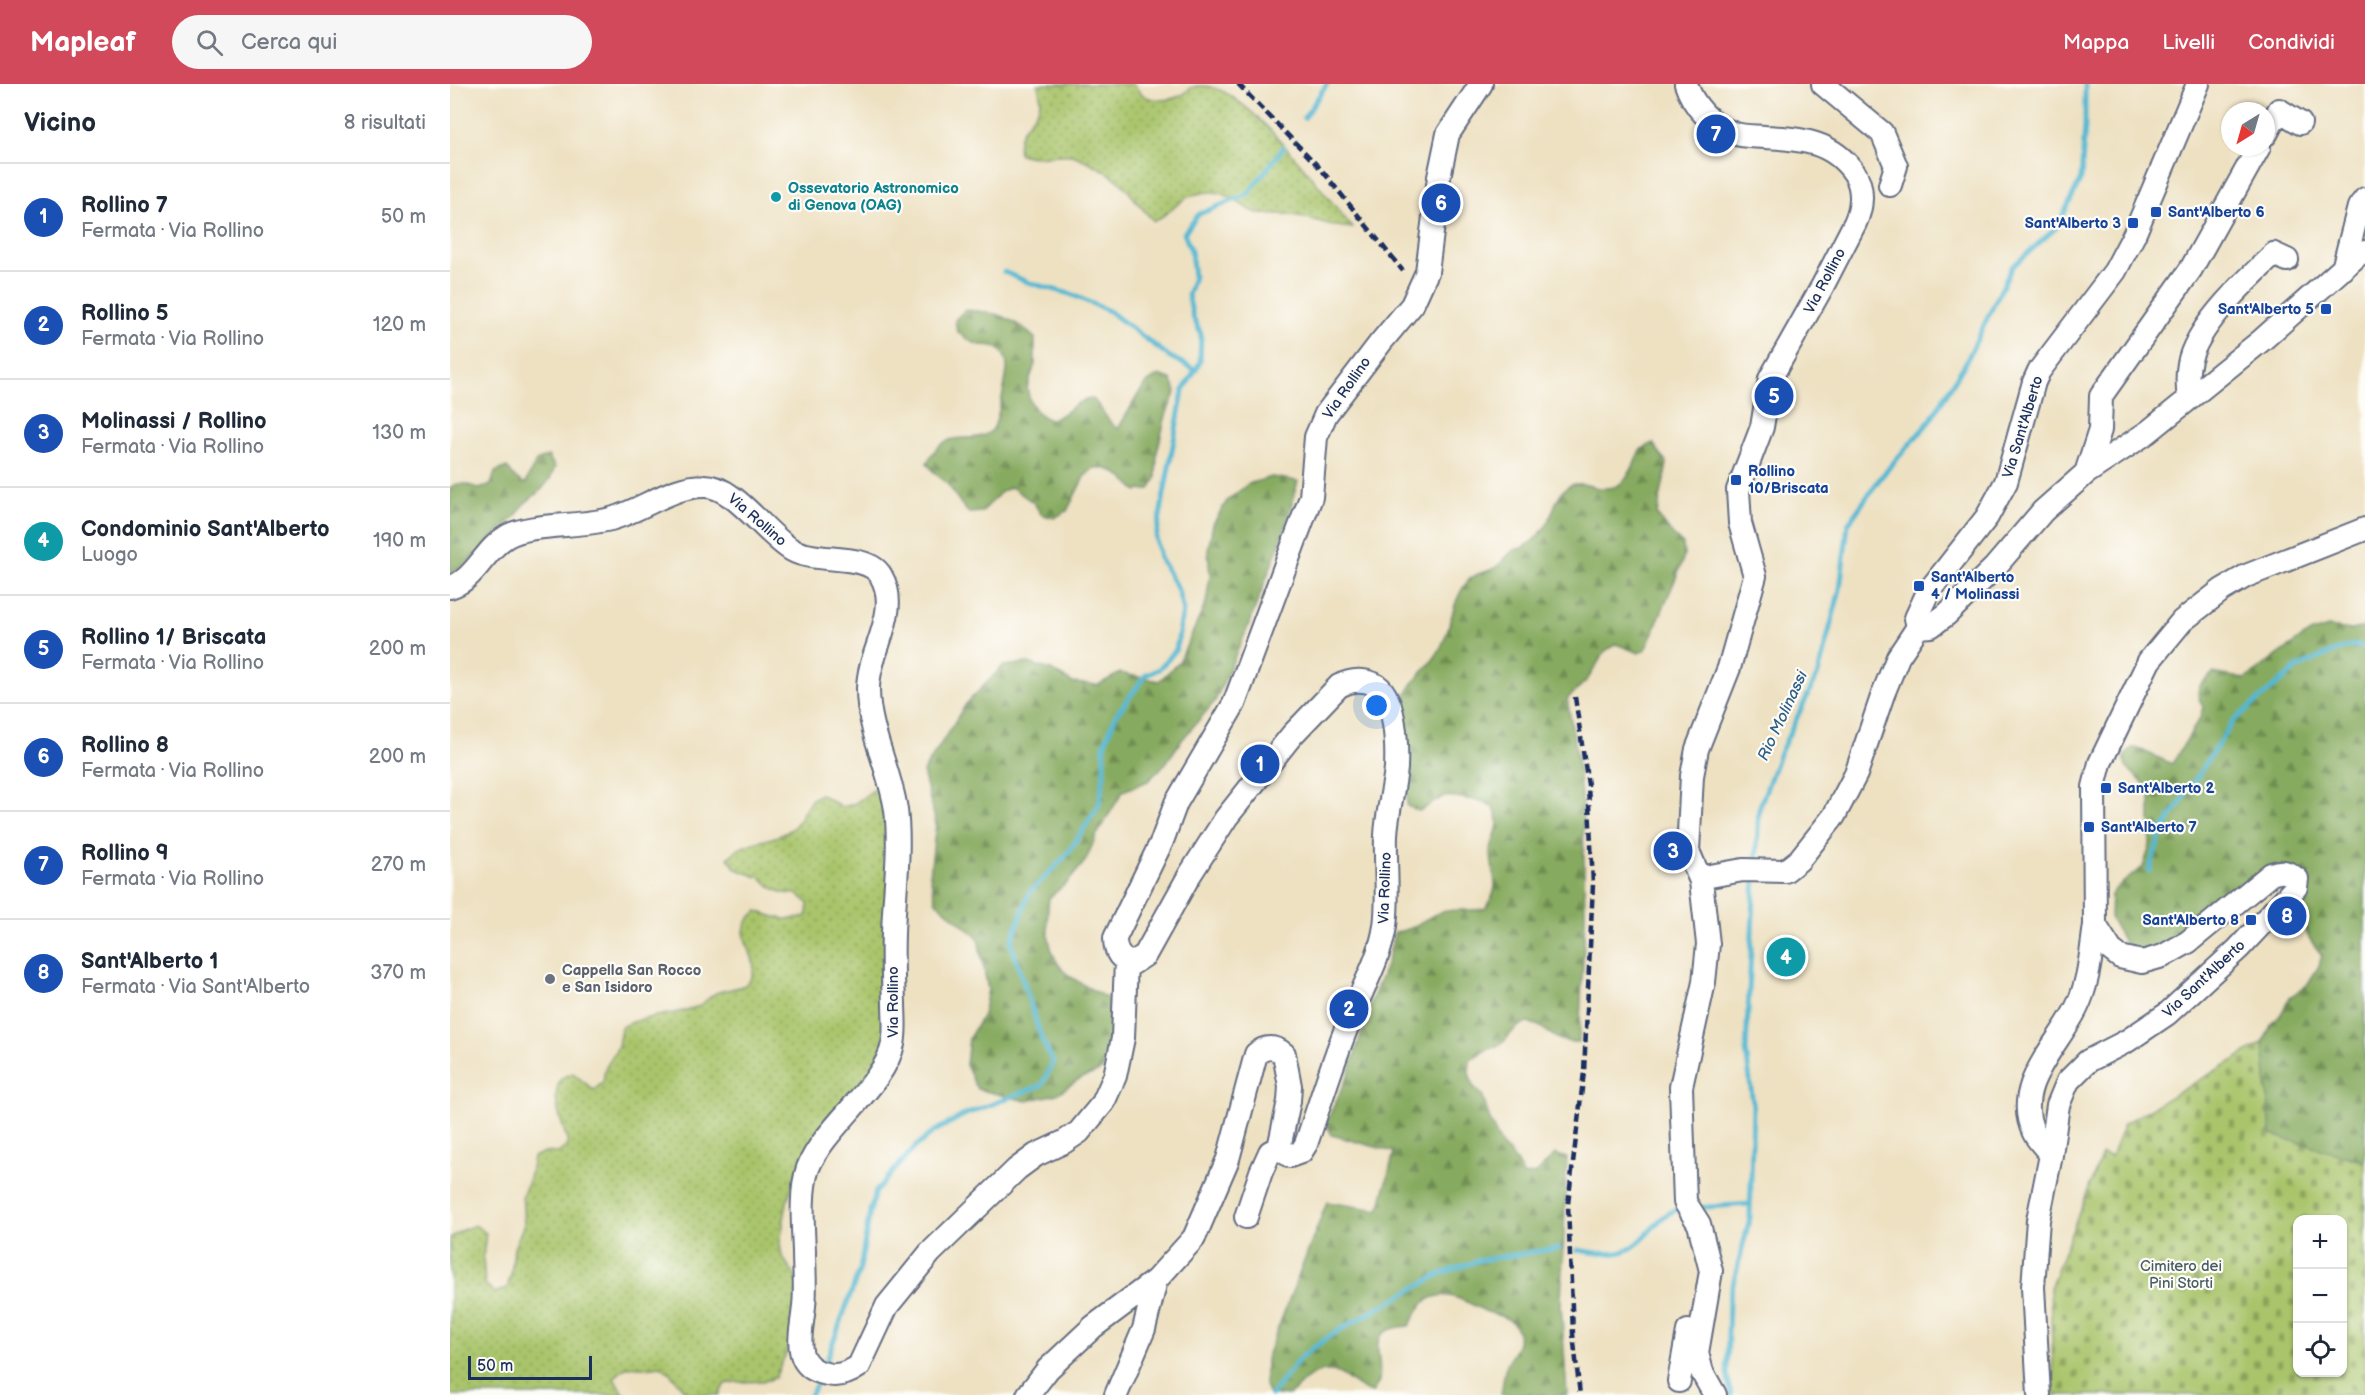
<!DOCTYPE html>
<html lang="it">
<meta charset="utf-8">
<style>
:root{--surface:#fff;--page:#f6f6f7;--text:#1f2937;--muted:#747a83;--line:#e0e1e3;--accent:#d1495b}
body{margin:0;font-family:"Balsamiq Sans",sans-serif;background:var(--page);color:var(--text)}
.controls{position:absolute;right:18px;bottom:18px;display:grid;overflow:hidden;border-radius:12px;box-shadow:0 2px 4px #0004}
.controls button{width:54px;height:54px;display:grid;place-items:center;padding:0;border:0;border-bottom:2px solid var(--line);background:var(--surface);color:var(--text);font:30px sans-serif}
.compass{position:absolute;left:1771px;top:18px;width:54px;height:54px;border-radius:50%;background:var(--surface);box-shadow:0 2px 4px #0004;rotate:217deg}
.scale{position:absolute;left:18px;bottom:15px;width:124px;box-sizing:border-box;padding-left:6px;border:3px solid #1b2f5e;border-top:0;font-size:16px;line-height:21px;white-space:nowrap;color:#1b2f5e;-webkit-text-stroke:4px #fdfcf7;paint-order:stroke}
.you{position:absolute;left:927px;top:622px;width:21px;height:21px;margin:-15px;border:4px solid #fff;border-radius:50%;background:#1a73e8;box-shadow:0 0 0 9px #1a73e833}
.badge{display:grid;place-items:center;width:39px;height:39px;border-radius:50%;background:var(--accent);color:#fff;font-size:20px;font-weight:700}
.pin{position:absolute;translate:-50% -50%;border:3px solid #fff;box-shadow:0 2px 6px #0006}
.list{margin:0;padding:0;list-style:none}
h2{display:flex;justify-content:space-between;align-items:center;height:78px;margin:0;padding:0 24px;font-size:26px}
h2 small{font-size:20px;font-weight:400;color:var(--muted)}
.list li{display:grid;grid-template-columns:39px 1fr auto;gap:18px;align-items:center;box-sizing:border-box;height:108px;padding:0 24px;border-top:2px solid var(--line)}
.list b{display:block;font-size:22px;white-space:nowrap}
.list p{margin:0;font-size:20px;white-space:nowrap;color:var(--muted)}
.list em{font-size:20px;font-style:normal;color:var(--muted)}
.icon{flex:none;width:33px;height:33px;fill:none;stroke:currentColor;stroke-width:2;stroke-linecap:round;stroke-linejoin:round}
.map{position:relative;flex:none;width:1915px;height:1311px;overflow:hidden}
header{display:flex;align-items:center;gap:36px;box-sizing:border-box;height:84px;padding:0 30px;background:var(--accent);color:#fff}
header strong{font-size:28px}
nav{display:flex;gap:33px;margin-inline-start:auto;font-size:21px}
.search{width:420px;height:54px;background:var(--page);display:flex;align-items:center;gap:15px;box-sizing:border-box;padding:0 21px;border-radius:33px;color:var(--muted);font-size:22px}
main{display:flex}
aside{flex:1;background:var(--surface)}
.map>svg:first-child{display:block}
.grass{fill:url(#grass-dots);stroke:#627a64;stroke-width:1.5}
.forest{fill:url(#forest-firs);stroke:#506c5e;stroke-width:1.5}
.cemetery{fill:url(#cemetery-stones);stroke:#627a64;stroke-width:1.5;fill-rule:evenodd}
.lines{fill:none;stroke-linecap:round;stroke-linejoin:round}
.stream{stroke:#54b8d2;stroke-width:5}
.minor-casing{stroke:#656d81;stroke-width:26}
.minor{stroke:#fff;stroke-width:22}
.rail{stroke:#1b2f5e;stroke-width:4.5;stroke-dasharray:9 4.5;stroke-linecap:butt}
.culture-dot{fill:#0f9aa8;stroke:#fdfcf7;stroke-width:2}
.transit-dot{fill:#1a4fb4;stroke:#fdfcf7;stroke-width:2}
.worship-dot{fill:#6b7280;stroke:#fdfcf7;stroke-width:2}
.labels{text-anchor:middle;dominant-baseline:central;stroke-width:4.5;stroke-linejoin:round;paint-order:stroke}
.culture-label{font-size:15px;font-weight:bold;fill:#0d838f;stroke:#fdfcf7;text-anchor:start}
.transit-label{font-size:15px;font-weight:bold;fill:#164399;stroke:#fdfcf7;text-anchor:start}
.street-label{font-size:15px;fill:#1b2f5e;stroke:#fdfcf7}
.worship-label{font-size:15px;font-weight:bold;fill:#5b616d;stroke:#fdfcf7;text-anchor:start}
.park-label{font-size:15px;fill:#465c62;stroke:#fdfcf7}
.water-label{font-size:16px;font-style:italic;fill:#2f5f87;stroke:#fdfcf7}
</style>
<header>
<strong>Mapleaf</strong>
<div class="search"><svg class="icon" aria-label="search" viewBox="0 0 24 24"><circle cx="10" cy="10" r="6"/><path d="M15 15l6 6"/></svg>Cerca qui</div>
<nav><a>Mappa</a><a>Livelli</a><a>Condividi</a></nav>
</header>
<main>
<aside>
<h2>Vicino<small>8 risultati</small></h2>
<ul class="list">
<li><span class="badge" style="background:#1a4fb4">1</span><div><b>Rollino 7</b><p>Fermata · Via Rollino</p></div><em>50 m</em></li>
<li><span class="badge" style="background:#1a4fb4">2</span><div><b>Rollino 5</b><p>Fermata · Via Rollino</p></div><em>120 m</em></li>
<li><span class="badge" style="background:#1a4fb4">3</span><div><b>Molinassi / Rollino</b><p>Fermata · Via Rollino</p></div><em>130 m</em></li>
<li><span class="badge" style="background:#0f9aa8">4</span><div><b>Condominio Sant'Alberto</b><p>Luogo</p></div><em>190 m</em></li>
<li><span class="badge" style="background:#1a4fb4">5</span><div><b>Rollino 1/ Briscata</b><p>Fermata · Via Rollino</p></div><em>200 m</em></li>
<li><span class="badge" style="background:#1a4fb4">6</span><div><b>Rollino 8</b><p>Fermata · Via Rollino</p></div><em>200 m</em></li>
<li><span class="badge" style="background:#1a4fb4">7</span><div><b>Rollino 9</b><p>Fermata · Via Rollino</p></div><em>270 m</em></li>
<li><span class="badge" style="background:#1a4fb4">8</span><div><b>Sant'Alberto 1</b><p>Fermata · Via Sant'Alberto</p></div><em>370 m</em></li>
</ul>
</aside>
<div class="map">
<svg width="1915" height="1311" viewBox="0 0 1915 1311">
<defs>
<pattern id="grass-dots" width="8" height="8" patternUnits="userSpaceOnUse" patternTransform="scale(1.5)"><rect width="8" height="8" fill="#a9c46a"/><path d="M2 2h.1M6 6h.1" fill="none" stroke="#89a05a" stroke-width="1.8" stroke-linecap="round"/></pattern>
<pattern id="forest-firs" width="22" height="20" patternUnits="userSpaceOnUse" patternTransform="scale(1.5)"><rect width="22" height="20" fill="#86aa5e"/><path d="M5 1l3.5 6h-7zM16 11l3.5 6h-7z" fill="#6d8b51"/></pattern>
<pattern id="cemetery-stones" width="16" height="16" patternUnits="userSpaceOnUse" patternTransform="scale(1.5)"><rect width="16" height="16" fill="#a9c46a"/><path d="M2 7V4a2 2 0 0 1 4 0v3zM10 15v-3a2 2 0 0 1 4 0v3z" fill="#89a05a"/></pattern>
</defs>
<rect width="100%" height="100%" fill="#fdfcf7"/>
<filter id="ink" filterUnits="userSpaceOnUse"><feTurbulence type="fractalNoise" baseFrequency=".0167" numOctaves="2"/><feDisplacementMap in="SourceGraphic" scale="12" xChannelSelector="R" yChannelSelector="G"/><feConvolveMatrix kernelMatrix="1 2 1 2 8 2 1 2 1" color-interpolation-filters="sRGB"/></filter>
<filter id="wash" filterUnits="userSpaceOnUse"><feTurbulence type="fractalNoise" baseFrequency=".008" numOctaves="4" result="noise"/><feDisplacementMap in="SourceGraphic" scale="24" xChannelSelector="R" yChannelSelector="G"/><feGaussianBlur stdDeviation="1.35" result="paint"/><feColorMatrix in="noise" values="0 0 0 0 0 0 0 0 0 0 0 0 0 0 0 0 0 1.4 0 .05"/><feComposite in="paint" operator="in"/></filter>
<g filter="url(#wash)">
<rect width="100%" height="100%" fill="#eee1c2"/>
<path class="grass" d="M587 0H684C692 18 716 19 732 11 736 9 739 4 743 3 751 0 762 3 770 6 811 24 873 108 903 144 876 143 859 132 835 130 826 129 815 132 807 129 784 120 777 102 747 110 730 114 720 130 704 137 691 125 682 110 670 98 663 90 631 73 621 71 601 69 592 77 569 70 563 33 601 37 587 0Z
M433 699 441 735 438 932 433 961 416 995 352 1074 337 1118 330 1159 332 1172 350 1200 348 1229 338 1265 325 1294C308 1301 292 1295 275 1300L269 1311H238L220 1289 210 1282C188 1288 180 1273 164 1295L175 1311H0V1154L12 1146 25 1141 36 1149 33 1174 35 1200 45 1209 57 1204 61 1191 64 1164 74 1140 72 1111 78 1099 83 1073 95 1068 108 1069 118 1061C113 1036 99 1018 111 994L123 989 144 1006 153 998 155 985 168 962 171 943C193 931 222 932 246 923 255 920 260 911 268 908 279 904 295 906 301 894 314 870 275 851 307 827 326 834 338 838 357 832L358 819 347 810 333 809 321 803 311 794 286 785 278 774C297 754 316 760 337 748 350 741 351 729 359 719 361 715 366 713 370 710L392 723 404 720Z"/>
<path class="forest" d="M515 226C549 228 559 232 585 254V280L577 304 580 317 587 328 599 336C618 332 622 316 643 315 653 325 656 337 668 345L689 309 698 298 709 291 721 295 726 307 716 331 707 368 706 394 700 405 687 407C671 394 666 383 644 384L634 393 617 427 604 434 591 430 584 419 561 403 550 409 532 428 519 429C508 419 503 404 494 397 485 389 484 390 477 379 496 339 523 364 542 346 547 342 557 292 557 284 557 279 555 271 551 267 544 260 539 262 530 261 521 259 514 253 507 247L505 236Z
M1203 359 1217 380 1207 431 1223 451 1233 460 1234 472 1230 484 1196 565 1189 569 1166 560 1155 567 1138 595 1117 615 1127 671 1133 732 1135 835 1129 958C1123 958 1117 958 1111 956 1098 951 1089 936 1073 940 1064 943 1059 953 1052 959 1040 967 1032 965 1020 977L1019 989 1023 1002 1032 1011 1041 1039 1052 1062 1061 1070 1074 1092 1086 1090 1105 1070 1117 1074 1111 1219 1117 1311H1051C1053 1302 1053 1292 1056 1283 1060 1271 1071 1263 1068 1249 1064 1232 1047 1232 1035 1227 1016 1218 994 1202 974 1219 969 1222 963 1237 959 1242 911 1246 934 1268 929 1297 928 1301 924 1305 922 1309 898 1303 890 1275 861 1292 852 1297 848 1305 839 1311H819L815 1301 816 1275 877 1118 929 1126 944 1068 882 1051 876 1039 899 989 920 921 937 879 945 848C965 848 977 829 997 827 1009 825 1022 827 1035 825 1053 801 1041 793 1041 768 1041 757 1049 747 1048 736 1045 718 1031 716 1017 715 1009 714 1001 711 993 713 990 714 976 724 969 727L957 722 953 618C960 596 978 586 989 567 1002 545 1001 515 1019 496 1026 488 1035 489 1043 485 1052 481 1056 471 1063 467 1066 465 1069 465 1072 464 1079 461 1088 452 1093 446 1104 434 1104 408 1121 401 1129 398 1137 401 1144 403 1174 410 1181 389 1190 366Z
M98 372 105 383 100 395 92 405 73 421 66 432 41 455 34 466 0 491V404C9 396 19 401 29 405L41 401 45 388 57 383 64 393 75 400 86 377Z
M822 393 848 397 834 448 798 543 765 617 731 657 716 679 698 697 673 707 646 752 636 776 619 797 599 814C596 837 596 867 613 886 621 895 646 908 657 914L666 964 652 986 628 996 607 1010 576 1017 527 1005 516 981 519 954 533 931 538 906 528 854 486 818 480 791 486 739 473 688 516 620 553 582 578 579 601 586 623 599 648 601 670 589 709 597 729 578 756 519 760 492 758 466 763 440 777 417 798 400Z
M1878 543 1902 546 1915 543V1078L1821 1051 1813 959 1822 939 1830 932 1840 913 1857 901 1869 882 1872 871C1848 841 1849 838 1858 801L1844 784 1716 861 1695 869 1675 860 1660 833 1661 811 1667 803 1693 783 1700 762V705L1676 683 1674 672 1682 664H1687L1722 680 1750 634 1753 623C1743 606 1749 600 1763 589L1795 595 1857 550Z"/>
<path class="cemetery" d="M1813 959 1821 1051 1915 1078V1311H1604L1600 1204 1652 1070 1661 1073 1674 1040ZM1848 1136H1892V1288H1848Z"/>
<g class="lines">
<path class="stream" d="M854 34 877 0
M554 188 580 199 620 210 659 227 720 273 746 286
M1306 782 1309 725 1329 671 1368 590 1390 505 1398 440 1431 393 1480 337 1516 278 1562 183 1607 143 1631 95 1635 41V0
M1699 787 1711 749 1783 637 1847 584 1880 569 1903 561 1915 563
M1244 1124 1300 1120
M1127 1166C1142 1168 1162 1172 1175 1167 1199 1158 1207 1127 1232 1125
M374 1283 410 1185 420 1127 426 1107 464 1064 483 1048 514 1031 592 1001 603 978 592 956 561 859 579 809 616 772 649 721 654 689V661L666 631 696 591 709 585 726 566 733 527 728 506 710 474 706 454 733 307 750 278 751 250 743 233 738 211 744 193 741 167 734 149 749 130 797 111 834 63
M360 1311 370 1295
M821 1311 851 1273 884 1249 990 1190 1030 1176 1109 1164
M1281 1311 1277 1289 1279 1216 1300 1134 1303 1020 1296 966 1305 791"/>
</g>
</g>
<g filter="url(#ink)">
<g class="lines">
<g class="minor-casing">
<path id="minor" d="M1236 0C1243 22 1261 41 1283 49 1293 53 1304 52 1315 53 1352 55 1383 57 1405 90 1414 105 1412 124 1405 139L1372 203 1320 295 1312 343 1288 406 1290 439 1305 492 1279 584 1247 665 1242 692 1238 767 1251 797 1260 792 1293 786 1335 787 1349 776 1384 732 1406 690 1433 610 1448 573 1468 543
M1373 0 1432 49 1446 82 1440 101
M1816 50 1829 26 1850 39
M1893 185 1909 123 1915 115
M1739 315C1737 301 1737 282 1742 269 1756 233 1796 197 1824 170L1837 176
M1636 389 1650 346 1651 312 1741 185 1809 63
M0 503C25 496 34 466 56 453 80 438 133 444 164 434 194 425 222 402 254 402 284 401 316 451 342 466 366 480 418 468 431 492 452 528 418 567 418 605 418 647 440 685 446 726 451 766 444 809 443 850 442 873 443 896 444 919 444 932 446 947 443 960 435 1001 374 1043 358 1084 350 1106 353 1143 354 1167 354 1185 356 1204 354 1222 352 1248 339 1283 377 1290 389 1293 399 1289 409 1282L437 1222 480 1169 567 1085 586 1071 614 1058 629 1048 653 1019 665 992 673 954 676 877
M1468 543 1466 534 1478 508 1537 433 1556 398 1584 298 1589 287 1665 187 1684 151 1748 0
M1468 543 1481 542 1497 530 1545 483 1593 427 1636 389 1698 348 1812 256 1909 170 1915 168
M1251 797 1258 860 1254 898 1231 1003 1235 1118 1249 1140 1261 1187 1247 1269 1252 1288 1265 1311
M1601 1071C1596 1064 1588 1057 1584 1049 1561 1003 1607 963 1626 925 1639 900 1641 868 1645 841
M796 1133 811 1088 820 1068 829 1064
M1229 1297 1238 1247
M578 1311 598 1285 643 1243 706 1196 744 1154 778 1075 806 970C815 962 825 962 834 970L840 1002 839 1017 829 1064 840 1072 851 1068 856 1060C870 1020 882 979 898 940 910 908 930 876 935 842 939 813 935 781 936 751 937 729 944 706 946 684 947 662 946 610 924 600 912 595 900 596 889 602L842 651 776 734 739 792 695 871 683 879C670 876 665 868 665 854L712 757 726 719 784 620 861 413 866 353 876 330 931 258 962 221 977 188 989 93 998 50 1031 0
M666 1311 694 1245 706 1196
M1589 1311 1583 1203 1588 1136 1601 1071 1608 1021 1618 997 1638 977 1677 957 1717 930 1788 865 1846 803 1847 795C1837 787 1832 786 1821 790L1738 858 1713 872 1692 878 1670 873 1661 866 1645 841 1644 703 1650 679 1699 577 1732 537 1772 506 1796 492 1915 445"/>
</g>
<use href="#minor" class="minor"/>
<path class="rail" d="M788 0 870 84 953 187
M1125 613 1138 701 1143 800 1134 988 1118 1120 1123 1250 1130 1311"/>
</g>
</g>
<circle class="culture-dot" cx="326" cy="113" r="6"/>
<g class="transit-dot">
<rect x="1700" y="122" width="12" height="12" rx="3"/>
<rect x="1677" y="133" width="12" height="12" rx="3"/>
<rect x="1870" y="219" width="12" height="12" rx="3"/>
<rect x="1280" y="390" width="12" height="12" rx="3"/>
<rect x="1463" y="496" width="12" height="12" rx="3"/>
<rect x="1650" y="698" width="12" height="12" rx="3"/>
<rect x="1633" y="737" width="12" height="12" rx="3"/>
<rect x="1795" y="830" width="12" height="12" rx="3"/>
</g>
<circle class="worship-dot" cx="100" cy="895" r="6"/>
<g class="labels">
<g class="culture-label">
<text x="338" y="104">Ossevatorio Astronomico<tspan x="338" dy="17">di Genova (OAG)</tspan></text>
</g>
<g class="transit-label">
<text x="1718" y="128">Sant'Alberto 6</text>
<text x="1671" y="139" text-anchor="end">Sant'Alberto 3</text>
<text x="1864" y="225" text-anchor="end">Sant'Alberto 5</text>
<text x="1298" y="387">Rollino<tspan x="1298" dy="17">10/Briscata</tspan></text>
<text x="1481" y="493">Sant'Alberto<tspan x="1481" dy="17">4 / Molinassi</tspan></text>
<text x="1668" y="704">Sant'Alberto 2</text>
<text x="1651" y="743">Sant'Alberto 7</text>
<text x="1789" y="836" text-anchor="end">Sant'Alberto 8</text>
</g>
<g class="street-label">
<text transform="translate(1375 197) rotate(-62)">Via Rollino</text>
<text transform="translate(897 304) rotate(-55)">Via Rollino</text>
<text transform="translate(1573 343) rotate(-73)">Via Sant'Alberto</text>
<text transform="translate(307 436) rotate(41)">Via Rollino</text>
<text transform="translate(935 804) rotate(-88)">Via Rollino</text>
<text transform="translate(1754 895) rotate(-43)">Via Sant'Alberto</text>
<text transform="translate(443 918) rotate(-90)">Via Rollino</text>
</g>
<g class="worship-label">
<text x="112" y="886">Cappella San Rocco<tspan x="112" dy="17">e San Isidoro</tspan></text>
</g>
<g class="park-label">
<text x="1731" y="1182">Cimitero dei<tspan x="1731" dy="17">Pini Storti</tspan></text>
</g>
<g class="water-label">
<text transform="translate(1333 632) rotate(-65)">Rio Molinassi</text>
</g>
</g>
</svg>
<div class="controls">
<button>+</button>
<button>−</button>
<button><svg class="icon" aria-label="locate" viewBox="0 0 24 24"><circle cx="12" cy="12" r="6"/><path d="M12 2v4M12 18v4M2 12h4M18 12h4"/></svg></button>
</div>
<svg class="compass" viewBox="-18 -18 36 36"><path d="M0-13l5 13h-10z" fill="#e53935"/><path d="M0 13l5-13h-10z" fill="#747a83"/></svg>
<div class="scale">50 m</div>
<div class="you"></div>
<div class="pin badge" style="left:810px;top:680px;background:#1a4fb4">1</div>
<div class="pin badge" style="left:899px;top:925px;background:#1a4fb4">2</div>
<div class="pin badge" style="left:1223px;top:767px;background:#1a4fb4">3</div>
<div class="pin badge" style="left:1336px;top:873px;background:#0f9aa8">4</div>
<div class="pin badge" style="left:1324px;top:312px;background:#1a4fb4">5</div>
<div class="pin badge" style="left:991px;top:119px;background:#1a4fb4">6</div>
<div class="pin badge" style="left:1266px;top:50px;background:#1a4fb4">7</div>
<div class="pin badge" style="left:1837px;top:832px;background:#1a4fb4">8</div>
</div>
</main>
